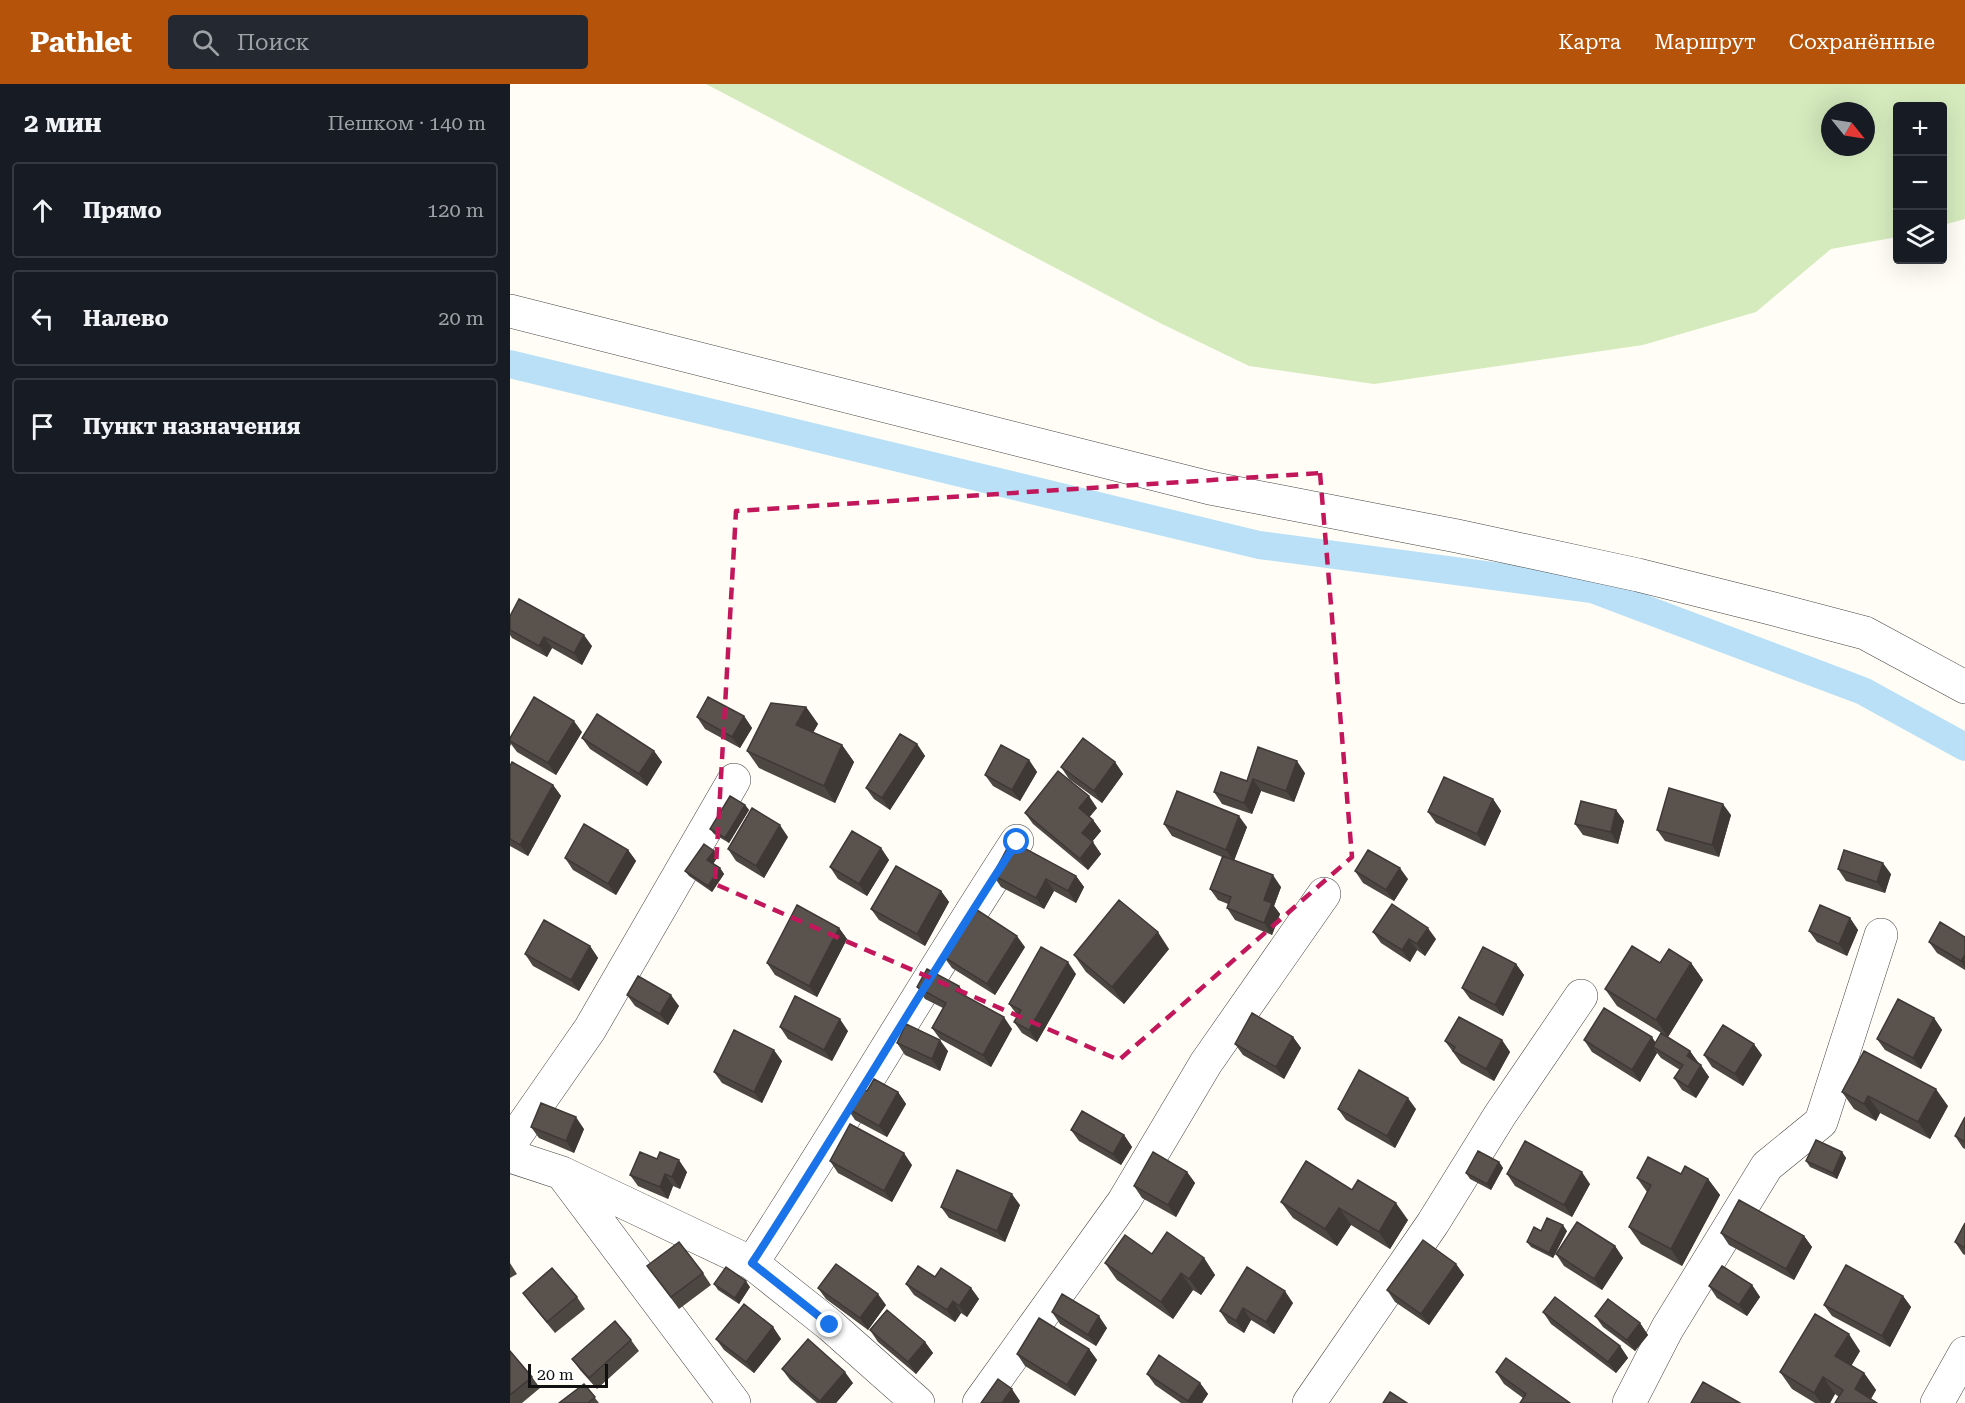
<!DOCTYPE html>
<html lang="ru">
<meta charset="utf-8">
<style>
:root{--surface:#171b24;--page:#242831;--text:#f1f3f6;--muted:#9ea1a6;--line:#363941;--accent:#b45309}
body{margin:0;font-family:"Roboto Serif",serif;background:var(--page);color:var(--text)}
.controls{position:absolute;right:18px;top:18px;display:grid;overflow:hidden;border-radius:6px;box-shadow:0 6px 24px #0002}
.controls button{width:54px;height:54px;display:grid;place-items:center;padding:0;border:0;border-bottom:2px solid var(--line);background:var(--surface);color:var(--text);font:30px sans-serif}
.compass{position:absolute;left:1311px;top:18px;width:54px;height:54px;border-radius:50%;background:var(--surface);box-shadow:0 6px 24px #0002;rotate:120deg}
.scale{position:absolute;left:18px;bottom:15px;width:80px;box-sizing:border-box;padding-left:6px;border:3px solid #111;border-top:0;font-size:16px;line-height:21px;white-space:nowrap;color:#111;-webkit-text-stroke:4px #fff;paint-order:stroke}
.stop{position:absolute;width:18px;height:18px;margin:-14px;border:4px solid #1a73e8;border-radius:50%;background:#fff}
.stop.end{background:#1a73e8;border-color:#fff;box-shadow:0 2px 6px #0008}
.list{margin:0;padding:0;list-style:none}
h2{display:flex;justify-content:space-between;align-items:center;height:78px;margin:0;padding:0 24px;font-size:26px}
h2 small{font-size:20px;font-weight:400;color:var(--muted)}
.list li{display:grid;grid-template-columns:39px 1fr auto;gap:18px;align-items:center;box-sizing:border-box;height:96px;margin:0 12px 12px;padding:0 12px;border:2px solid var(--line);border-radius:6px}
.list b{display:block;font-size:22px;white-space:nowrap}
.list em{font-size:20px;font-style:normal;color:var(--muted)}
.icon{flex:none;width:33px;height:33px;fill:none;stroke:currentColor;stroke-width:2;stroke-linecap:round;stroke-linejoin:round}
.map{position:relative;flex:none;width:1455px;height:1319px;overflow:hidden}
header{display:flex;align-items:center;gap:36px;box-sizing:border-box;height:84px;padding:0 30px;background:var(--accent);color:#fff}
header strong{font-size:28px}
nav{display:flex;gap:33px;margin-inline-start:auto;font-size:21px}
.search{width:420px;height:54px;background:var(--page);display:flex;align-items:center;gap:15px;box-sizing:border-box;padding:0 21px;border-radius:6px;color:var(--muted);font-size:22px}
main{display:flex}
aside{flex:1;background:var(--surface)}
.map>svg:first-child{display:block}
.grass{fill:#d5ebbd;fill-rule:evenodd}
.lines{fill:none;stroke-linecap:round;stroke-linejoin:round}
.canal{stroke:#b9e0f7;stroke-width:28}
.minor-casing{stroke:#444;stroke-width:34}
.minor{stroke:#fff;stroke-width:33}
.wall{fill:#4d4742}
.shaded-wall{fill:#3f3936}
.building{fill:#5a524d;stroke:#3f3936;stroke-width:1.5}
.route{stroke:#1a73e8;stroke-width:8}
.marked{fill:none;stroke:#c2185b;stroke-width:4.5;stroke-dasharray:12 8;stroke-linejoin:round}
</style>
<header>
<strong>Pathlet</strong>
<div class="search"><svg class="icon" aria-label="search" viewBox="0 0 24 24"><circle cx="10" cy="10" r="6"/><path d="M15 15l6 6"/></svg>Поиск</div>
<nav><a>Карта</a><a>Маршрут</a><a>Сохранённые</a></nav>
</header>
<main>
<aside>
<h2>2 мин<small>Пешком · 140 m</small></h2>
<ul class="list">
<li><svg class="icon" aria-label="ahead" viewBox="0 0 24 24"><path d="M12 20V5M6 11l6-6 6 6"/></svg><div><b>Прямо</b></div><em>120 m</em></li>
<li><svg class="icon" aria-label="left" viewBox="0 0 24 24"><path d="M17 20v-9H6M10 6l-5 5 5 5"/></svg><div><b>Налево</b></div><em>20 m</em></li>
<li><svg class="icon" aria-label="arrive" viewBox="0 0 24 24"><path d="M6 21V4h12l-3 4 3 4H6"/></svg><div><b>Пункт назначения</b></div></li>
</ul>
</aside>
<div class="map">
<svg width="1455" height="1319" viewBox="0 0 1455 1319">
<rect width="100%" height="100%" fill="#fffdf5"/>
<path class="grass" d="M196 0H1455V135L1433 141 1432 22H1388L1387 153 1321 165 1246 228 1133 261 864 300 739 282 650 239ZM1320 27H1356V63H1320Z"/>
<g class="lines">
<path class="canal" d="M0 280 749 461 1082 505 1353 607 1455 663"/>
<g class="minor-casing">
<path id="minor" d="M0 227 700 404 947 452 1128 491 1260 524 1355 549 1455 603
M0 1060 80 945 224 696
M0 1072 52 1089 242 1179 320 1241 408 1319
M54 1092 224 1319
M242 1179C333 1040 416 896 507 757
M469 1319 614 1117 696 979 814 810
M799 1319 923 1139 990 1031 1071 912
M1119 1319 1157 1245 1257 1082 1311 1038 1371 851
M1427 1319 1455 1269"/>
</g>
<use href="#minor" class="minor"/>
</g>
<path class="wall" d="M0 546 82 562 72 581 42 564 37 573 2 554 0 551Z
M296 623 308 640 303 648 332 661 344 678 325 719 249 684 237 667Z
M234 632 242 644 230 664 195 645 187 633Z
M72 648 46 691 7 668 1 660 0 663V654Z
M72 654 144 667 152 678 137 702 80 665Z
M407 660 415 672 380 726 364 715 356 704Z
M519 676 527 688 510 717 483 702 475 691Z
M605 678 613 690 592 719 559 695 551 683Z
M0 682 43 701 51 712 18 772 0 762Z
M795 689 784 718 751 707 742 730 712 720 704 708 737 697Z
M983 715 991 727 975 762 926 739 918 728Z
M235 721 239 726 219 759 204 750 200 745Z
M587 724 579 733 583 736 591 747 582 758 591 770 578 786 523 740 515 729Z
M1106 726 1114 737 1108 760 1073 751 1065 740Z
M1221 731 1209 773 1155 757 1147 746Z
M654 740 737 743 724 776 771 803 764 822 770 830 762 851 725 836 717 824 718 820 708 816 700 805 712 773 662 752Z
M278 753 254 794 226 777 218 765Z
M371 764 379 776 357 812 328 795 320 783Z
M118 766 126 777 106 811 63 786 55 774Z
M204 767 208 772 203 780 210 784 214 790 202 808 179 792 175 787Z
M1328 785 1381 790 1375 809 1336 797Z
M845 787 898 795 884 817 853 799Z
M483 791 566 792 574 803 566 819 544 807 534 825 491 803Z
M431 807 439 818 415 862 369 836 361 825Z
M1340 834 1348 846 1337 872 1307 858 1299 847Z
M329 844 337 855 307 913 265 891 257 879Z
M863 848 926 855 915 872 907 866 900 878 871 859Z
M1455 853V886L1427 869 1419 858Z
M80 862 88 874 69 907 23 882 15 870Z
M515 863 485 911 442 884 434 873Z
M659 865 614 920 576 888 564 871Z
M1150 879H1181L1193 896 1158 953 1107 922 1095 905Z
M1006 880 1014 891 993 932 960 915 952 904Z
M566 890 527 958 512 949 504 938 508 932 499 920Z
M449 902 457 913 502 945 481 983 430 955 422 944 433 924 415 915 407 903Z
M117 911 169 922 158 941 125 922Z
M1424 934 1432 946 1411 985 1375 966 1367 955Z
M270 943 338 947 322 977 278 955Z
M783 953 791 964 774 995 733 971 725 960Z
M992 956 1000 968 984 997 951 979 935 957Z
M1074 956 1145 958 1180 967 1199 993 1186 1014 1172 1006 1164 994 1170 986 1151 974 1147 969 1130 998 1082 968Z
M387 959 438 967 430 987 395 971Z
M1194 971H1252L1233 1002 1202 983Z
M272 977 252 1019 212 999 204 988Z
M357 1007 388 1008 396 1020 377 1053 345 1036 337 1024Z
M1332 1008 1438 1022 1420 1055 1370 1029 1366 1037 1344 1025Z
M828 1025H906L885 1064 836 1036Z
M1455 1033V1065L1453 1064 1445 1052Z
M21 1043 74 1045 64 1069 29 1054Z
M561 1046 614 1051 622 1063 611 1081 569 1057Z
M1332 1068 1336 1074 1327 1095 1300 1083 1296 1077Z
M320 1077 402 1081 382 1118 328 1089Z
M989 1078 993 1084 981 1106 960 1095 956 1089Z
M177 1088 170 1105 163 1102 158 1115 128 1102 120 1091Z
M677 1088 685 1099 666 1133 632 1114 624 1102Z
M997 1090 1080 1100 1062 1133 1005 1102Z
M1171 1090 1198 1095 1210 1111 1172 1182 1131 1160 1119 1143 1137 1108 1127 1094Z
M842 1106 898 1136 880 1165 841 1141 827 1162 783 1134 771 1118Z
M510 1121 495 1158 439 1134 431 1123Z
M1455 1139V1171L1453 1170 1445 1158Z
M1031 1147H1057L1043 1174 1021 1163 1017 1158Z
M1211 1149 1294 1152 1302 1163 1284 1196 1219 1161Z
M1105 1162 1113 1174 1092 1206 1054 1182 1046 1170Z
M642 1170 694 1174 705 1191 691 1211 683 1206 663 1235 607 1196 595 1179Z
M0 1179 7 1190 0 1194Z
M946 1180 954 1191 919 1241 885 1218 877 1206Z
M137 1182 193 1189 201 1201 169 1225Z
M425 1193 461 1204 469 1215 457 1233 451 1229 445 1238 404 1211 396 1200Z
M204 1200 240 1203 229 1220 208 1206Z
M1242 1201 1250 1213 1237 1232 1207 1214 1199 1202Z
M308 1204 376 1221 358 1246 316 1215Z
M13 1209 67 1213 75 1225 45 1249 21 1220Z
M1393 1212 1401 1223 1380 1263 1322 1232 1314 1221Z
M783 1219 764 1250 741 1236 734 1249 718 1239 710 1227Z
M542 1228 597 1244 586 1262 550 1240Z
M1033 1228 1110 1262 1118 1274 1106 1289 1041 1240Z
M1085 1232 1130 1239 1138 1251 1125 1267 1093 1243Z
M263 1243 271 1255 244 1289 214 1266 206 1255Z
M360 1246 415 1258 423 1269 406 1290 368 1258Z
M121 1256 129 1267 87 1305 70 1286 62 1275Z
M579 1265 587 1276 565 1312 515 1282 507 1270Z
M0 1267 22 1293 30 1304 12 1319H0Z
M1350 1267 1341 1282 1354 1289 1366 1306 1361 1315 1329 1313 1325 1310 1320 1319H1305L1282 1305 1270 1288Z
M272 1285 343 1299 326 1319H307L280 1296Z
M986 1288 1060 1319 1013 1314 994 1300Z
M637 1290 690 1299 698 1310 692 1319H671L645 1301Z
M74 1300 89 1319H49Z"/>
<path class="shaded-wall" d="M74 551 82 562 72 581 64 569Z
M34 553 42 564 37 573 29 562Z
M296 623 308 640 298 658 286 641Z
M234 632 242 644 230 664 222 653Z
M64 637 72 648 46 691 38 679Z
M407 660 415 672 380 726 372 714Z
M332 661 344 678 325 719 314 702Z
M144 667 152 678 137 702 129 690Z
M519 676 527 688 510 717 502 706Z
M787 677 795 689 784 718 776 707Z
M605 678 613 690 592 719 584 707Z
M743 695 751 707 742 730 734 719Z
M43 701 51 712 18 772 10 761Z
M579 712 587 724 577 736 569 724Z
M983 715 991 727 975 762 967 750Z
M1213 720 1221 731 1209 773 1202 761Z
M235 721 239 726 219 759 215 754Z
M1106 726 1114 737 1108 760 1101 748Z
M729 732 737 743 724 777 716 766Z
M583 736 591 747 580 760 572 749Z
M270 741 278 753 254 794 246 782Z
M583 758 591 770 578 786 570 775Z
M371 764 379 776 357 812 349 800Z
M118 766 126 777 106 811 98 800Z
M204 767 208 772 202 782 197 776Z
M1373 779 1381 790 1375 809 1367 798Z
M210 784 214 790 202 808 198 802Z
M890 784 898 795 884 817 876 806Z
M763 791 771 803 764 822 770 830 762 851 754 839V816Z
M566 792 574 803 566 819 558 807Z
M536 795 544 807 534 825 526 814Z
M431 807 439 818 415 862 407 850Z
M1340 834 1348 846 1337 872 1329 860Z
M329 844 337 855 307 913 299 902Z
M918 844 926 855 915 872 907 860Z
M648 848 659 865 614 920 602 903Z
M507 852 515 863 485 911 477 900Z
M899 855 907 866 900 878 892 866Z
M80 862 88 874 69 907 61 896Z
M1455 871V883L1451 877Z
M558 878 566 890 527 958 519 946Z
M1181 879 1193 896 1158 953 1146 936Z
M1006 880 1014 891 993 932 985 921Z
M449 902 457 914 446 907Z
M161 911 169 922 158 941 150 930Z
M494 933 502 945 481 983 473 971Z
M1424 934 1432 946 1411 985 1403 974Z
M330 935 338 947 322 977 314 966Z
M783 953 791 964 774 995 766 983Z
M1142 953 1150 965 1143 963 1147 969 1130 998 1122 986Z
M430 956 438 967 430 987 422 975Z
M992 956 1000 968 984 997 976 985Z
M1244 960 1252 971 1233 1002 1225 990Z
M264 966 272 977 252 1019 244 1008Z
M1180 967 1188 979 1177 972Z
M1191 981 1199 993 1186 1014 1178 1003Z
M1426 1005 1438 1022 1420 1055 1408 1038Z
M388 1008 396 1020 377 1053 369 1042Z
M1358 1012 1370 1029 1366 1037 1354 1020Z
M898 1014 906 1025 885 1064 877 1052Z
M66 1033 74 1045 64 1069 56 1057Z
M614 1051 622 1063 611 1081 603 1070Z
M1332 1068 1336 1074 1327 1095 1323 1089Z
M394 1069 402 1081 382 1118 374 1107Z
M169 1076 177 1088 170 1105 162 1093Z
M989 1078 993 1084 981 1106 977 1100Z
M677 1088 685 1099 666 1133 658 1121Z
M1072 1088 1080 1100 1062 1133 1054 1121Z
M155 1090 163 1102 158 1115 150 1103Z
M1198 1095 1210 1111 1172 1182 1161 1165Z
M502 1110 510 1121 495 1158 487 1147Z
M886 1119 898 1136 880 1165 869 1148Z
M829 1124 841 1141 827 1162 815 1145Z
M1053 1141 1057 1147 1043 1174 1039 1169Z
M1294 1152 1302 1163 1284 1196 1276 1185Z
M1105 1162 1113 1174 1092 1206 1084 1195Z
M694 1174 705 1191 691 1211 679 1195Z
M946 1180 954 1191 919 1241 911 1230Z
M671 1189 683 1206 663 1235 651 1218Z
M236 1197 240 1203 229 1220 225 1214Z
M1242 1201 1250 1213 1237 1232 1229 1221Z
M461 1204 469 1215 457 1233 449 1222Z
M775 1207 783 1219 764 1250 756 1238Z
M368 1210 376 1221 358 1246 350 1234Z
M1393 1212 1401 1223 1380 1263 1372 1252Z
M443 1217 451 1229 445 1238 437 1226Z
M733 1224 741 1236 734 1249 726 1237Z
M589 1232 597 1244 586 1262 578 1251Z
M1130 1239 1138 1251 1125 1267 1117 1256Z
M263 1243 271 1255 244 1289 236 1278Z
M1339 1250 1350 1267 1337 1289 1325 1272Z
M415 1258 423 1269 406 1290 398 1278Z
M1110 1262 1118 1274 1106 1289 1098 1278Z
M579 1265 587 1276 565 1312 557 1301Z
M335 1288 343 1299 326 1319H311L310 1317Z
M1354 1289 1366 1306 1358 1319 1345 1305Z
M1313 1293 1325 1310 1320 1319H1311L1304 1309Z
M690 1299 698 1310 692 1319H679L678 1317Z
M502 1305 510 1317 509 1319H492Z"/>
<path class="building" d="M9 515 74 551 64 569 34 553 29 562 0 546V532Z
M24 613 64 637 38 679 0 657V654Z
M198 613 234 632 222 653 187 633Z
M261 619 296 623 286 641 332 661 314 702 237 667Z
M87 630 144 667 129 690 72 654Z
M390 650 407 660 372 714 356 704Z
M573 654 605 678 584 707 551 683Z
M491 661 519 676 502 706 475 691Z
M748 663 787 677 776 707 743 695 734 719 704 708 711 688 737 697Z
M2 678 43 701 10 761 0 755V682Z
M548 687 579 712 569 724 583 736 572 749 583 758 570 775 515 729Z
M934 693 983 715 967 750 918 728Z
M1159 704 1213 720 1202 761 1147 746Z
M667 707 729 732 716 766 654 740Z
M220 712 235 721 215 754 200 745Z
M1071 717 1106 726 1101 748 1065 740Z
M242 724 270 741 246 782 218 765Z
M74 740 118 766 98 800 55 774Z
M342 747 371 764 349 800 320 783Z
M501 757 566 792 558 807 536 795 526 814 483 791Z
M194 760 204 767 197 776 210 784 198 802 175 787Z
M858 766 890 784 876 806 845 787Z
M1334 766 1373 779 1367 798 1328 785Z
M713 772 763 791 754 816 762 819 754 839 717 824 721 813 700 805Z
M386 782 431 807 407 850 361 825Z
M609 816 648 848 602 903 564 871Z
M882 820 918 844 907 860 899 855 892 866 863 848Z
M287 821 329 844 299 902 257 879Z
M1310 821 1340 834 1329 860 1299 847Z
M464 824 507 852 477 900 434 873Z
M34 836 80 862 61 896 15 870Z
M1430 838 1455 853V871L1451 877 1419 858Z
M1122 862 1150 879 1159 865 1181 879 1146 936 1095 905Z
M531 863 558 878 519 946 504 938 511 926 499 920Z
M973 863 1006 880 985 921 952 904Z
M417 885 449 902 446 907 494 933 473 971 422 944 436 919 407 903Z
M128 892 161 911 150 930 117 911Z
M285 912 330 935 314 966 270 943Z
M1388 915 1424 934 1403 974 1367 955Z
M1094 924 1142 953 1122 986 1074 956Z
M742 929 783 953 766 983 725 960Z
M949 933 992 956 976 985 943 967 945 963 935 957Z
M396 940 430 956 422 975 387 959Z
M1213 941 1244 960 1225 990 1194 971Z
M224 946 264 966 244 1008 204 988Z
M1151 949 1180 967 1177 972 1191 981 1178 1003 1164 994 1173 981 1143 963Z
M1354 967 1426 1005 1408 1038 1358 1012 1354 1020 1332 1008Z
M849 986 898 1014 877 1052 828 1025Z
M364 995 388 1008 369 1042 337 1024 350 1003 357 1007Z
M31 1019 66 1033 56 1057 21 1043Z
M572 1027 614 1051 603 1070 561 1046Z
M1455 1033V1058L1445 1052Z
M340 1040 394 1069 374 1107 320 1077Z
M1306 1056 1332 1068 1323 1089 1296 1077Z
M1015 1057 1072 1088 1054 1121 997 1090Z
M968 1067 989 1078 977 1100 956 1089Z
M130 1068 147 1075 150 1068 169 1076 162 1093 155 1090 150 1103 120 1091Z
M643 1068 677 1088 658 1121 624 1102Z
M1138 1073 1171 1090 1175 1082 1198 1095 1161 1165 1119 1143 1141 1101 1127 1094Z
M796 1077 842 1106 848 1096 886 1119 869 1148 829 1124 815 1145 771 1118Z
M447 1086 502 1110 487 1147 431 1123Z
M1229 1116 1294 1152 1276 1185 1211 1149Z
M1037 1134 1053 1141 1039 1169 1017 1158 1024 1143 1031 1147Z
M1067 1138 1105 1162 1084 1195 1046 1170Z
M1455 1139V1164L1445 1158Z
M657 1148 694 1174 679 1195 671 1189 651 1218 595 1179 615 1151 642 1170Z
M913 1156 946 1180 911 1230 877 1206Z
M169 1158 193 1189 161 1213 137 1182Z
M326 1180 368 1210 350 1234 308 1204Z
M1336 1181 1393 1212 1372 1252 1314 1221Z
M408 1182 425 1193 431 1184 461 1204 449 1222 443 1217 437 1226 396 1200Z
M1212 1182 1242 1201 1229 1221 1199 1202Z
M216 1183 236 1197 225 1214 204 1200Z
M737 1183 775 1207 756 1238 733 1224 726 1237 710 1227Z
M42 1184 67 1213 37 1238 13 1209Z
M552 1210 589 1232 578 1251 542 1228Z
M1045 1213 1110 1262 1098 1278 1033 1228Z
M1098 1215 1130 1239 1117 1256 1085 1232Z
M234 1220 263 1243 236 1278 206 1255Z
M377 1226 415 1258 398 1278 360 1246Z
M1305 1230 1339 1250 1325 1272 1354 1289 1345 1305 1367 1319H1325L1333 1306 1313 1293 1304 1309 1270 1288Z
M529 1234 579 1265 557 1301 507 1270Z
M105 1237 121 1256 79 1294 62 1275Z
M298 1255 335 1288 310 1317 272 1285Z
M0 1267 22 1293 0 1311Z
M649 1271 690 1299 678 1317 637 1290Z
M996 1274 1060 1319H1010L1016 1310 986 1288Z
M488 1295 502 1305 492 1319H471Z
M1193 1298 1230 1319H1181Z
M74 1300 85 1313 78 1319H49Z
M880 1308 897 1319H873Z"/>
<g class="lines">
<path class="route" d="M320 1241 242 1179C333 1040 416 896 507 758"/>
</g>
<path class="marked" d="M810 389 842 773 609 976 205 800 226 427Z"/>
</svg>
<div class="controls">
<button>+</button>
<button>−</button>
<button><svg class="icon" aria-label="layers" viewBox="0 0 24 24"><path d="M12 4l9 5-9 5-9-5zM3 14l9 5 9-5"/></svg></button>
</div>
<svg class="compass" viewBox="-18 -18 36 36"><path d="M0-13l5 13h-10z" fill="#e53935"/><path d="M0 13l5-13h-10z" fill="#9ea1a6"/></svg>
<div class="scale">20 m</div>
<div class="stop" style="left:507px;top:758px"></div>
<div class="stop end" style="left:320px;top:1241px"></div>
</div>
</main>
